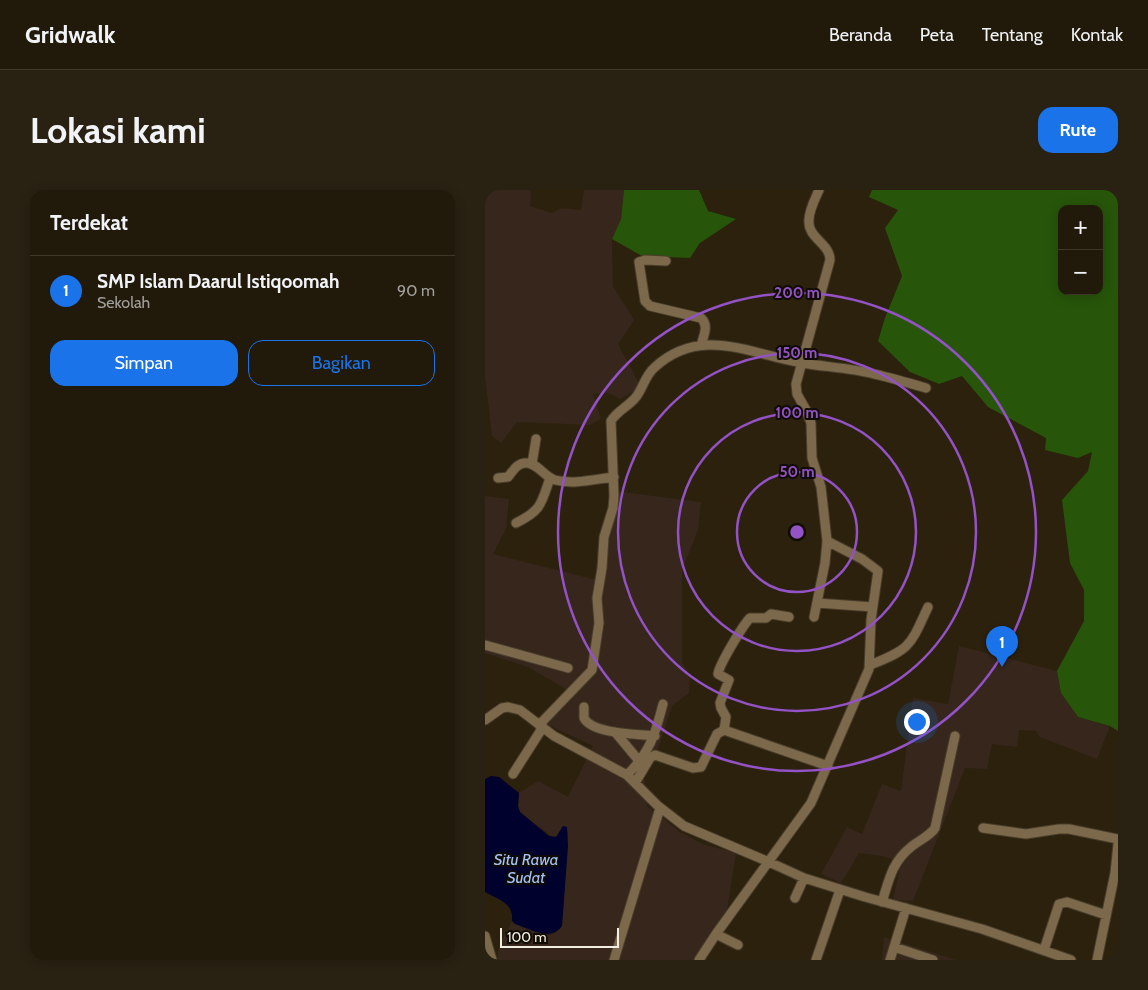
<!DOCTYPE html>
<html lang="id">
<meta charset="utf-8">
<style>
:root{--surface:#21190a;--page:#292213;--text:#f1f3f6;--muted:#a2a09c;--line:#3e382b;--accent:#1a73e8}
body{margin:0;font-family:Cabin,sans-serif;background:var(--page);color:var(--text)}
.controls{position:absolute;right:15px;top:15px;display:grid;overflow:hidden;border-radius:10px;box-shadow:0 2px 12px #0003}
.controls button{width:45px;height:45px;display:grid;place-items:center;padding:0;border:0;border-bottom:1px solid var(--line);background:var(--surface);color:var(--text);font:25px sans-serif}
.scale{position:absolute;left:15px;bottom:12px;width:119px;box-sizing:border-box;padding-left:5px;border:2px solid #f3ece0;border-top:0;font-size:14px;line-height:18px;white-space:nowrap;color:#f3ece0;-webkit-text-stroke:4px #100c04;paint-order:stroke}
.you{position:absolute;left:431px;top:531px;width:18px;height:18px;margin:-12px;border:4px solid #fff;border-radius:50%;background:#1a73e8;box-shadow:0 0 0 8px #1a73e833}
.badge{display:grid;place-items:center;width:32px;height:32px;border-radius:50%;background:var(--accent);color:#fff;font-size:16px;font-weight:700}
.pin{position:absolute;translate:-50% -41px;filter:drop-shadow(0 1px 2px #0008)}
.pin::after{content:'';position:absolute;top:26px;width:18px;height:15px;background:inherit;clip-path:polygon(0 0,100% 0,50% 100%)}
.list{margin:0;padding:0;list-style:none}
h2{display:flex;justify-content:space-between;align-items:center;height:65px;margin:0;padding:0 20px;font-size:21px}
h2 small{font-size:16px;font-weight:400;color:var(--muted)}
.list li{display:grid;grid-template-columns:32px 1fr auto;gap:15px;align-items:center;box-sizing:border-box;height:70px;padding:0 20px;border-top:1px solid var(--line)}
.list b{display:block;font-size:19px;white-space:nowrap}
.list p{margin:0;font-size:16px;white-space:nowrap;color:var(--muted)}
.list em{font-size:16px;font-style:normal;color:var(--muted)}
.actions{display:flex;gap:10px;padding:15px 20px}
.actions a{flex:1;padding:11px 0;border:1px solid var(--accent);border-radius:15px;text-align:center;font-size:18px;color:var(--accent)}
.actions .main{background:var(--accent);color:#fff}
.map{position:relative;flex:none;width:633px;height:770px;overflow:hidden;border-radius:15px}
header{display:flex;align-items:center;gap:30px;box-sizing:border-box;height:70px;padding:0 25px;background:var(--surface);border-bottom:1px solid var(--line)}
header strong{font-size:24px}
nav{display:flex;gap:28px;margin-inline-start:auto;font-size:18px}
.intro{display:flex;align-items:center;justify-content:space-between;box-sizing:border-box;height:120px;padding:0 30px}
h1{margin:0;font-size:35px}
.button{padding:12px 22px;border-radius:15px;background:var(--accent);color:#fff;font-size:18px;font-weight:700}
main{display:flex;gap:30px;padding:0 30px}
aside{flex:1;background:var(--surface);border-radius:15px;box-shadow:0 2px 12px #0003}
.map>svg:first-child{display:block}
.industrial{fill:#36261c}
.forest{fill:#27550a;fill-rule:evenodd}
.water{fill:#00012c}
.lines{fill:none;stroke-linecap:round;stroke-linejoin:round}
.minor-casing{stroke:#483d2b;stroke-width:11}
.minor{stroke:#7c684a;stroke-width:9}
.ring{fill:none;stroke:#9352c6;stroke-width:2.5}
.labels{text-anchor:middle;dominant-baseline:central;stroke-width:4;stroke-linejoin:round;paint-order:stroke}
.water-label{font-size:16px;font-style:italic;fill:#a5c3fb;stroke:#100c04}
.centre{fill:#9352c6;stroke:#100c04;stroke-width:2.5}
.ring-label{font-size:15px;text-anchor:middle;font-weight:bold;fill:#9352c6;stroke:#100c04;stroke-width:4;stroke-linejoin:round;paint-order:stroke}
</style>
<header>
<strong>Gridwalk</strong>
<nav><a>Beranda</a><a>Peta</a><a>Tentang</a><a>Kontak</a></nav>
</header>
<div class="intro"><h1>Lokasi kami</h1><a class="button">Rute</a></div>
<main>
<aside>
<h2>Terdekat<small></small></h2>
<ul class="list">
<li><span class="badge">1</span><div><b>SMP Islam Daarul Istiqoomah</b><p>Sekolah</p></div><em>90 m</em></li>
</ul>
<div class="actions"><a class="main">Simpan</a><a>Bagikan</a></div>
</aside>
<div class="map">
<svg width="633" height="770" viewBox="0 0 633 770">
<rect width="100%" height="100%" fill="#2c210d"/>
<path class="industrial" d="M0 0H46L45 16 67 23 77 18 96 20 99 0H139L136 29 127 49 128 96 149 130 133 154 156 197 135 209 122 203 108 204 116 229 105 235 32 232 16 253 7 246 0 186Z
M129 301 216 312 213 340 197 380V472L205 486 204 503 187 516 175 553 159 586 162 616 195 642 218 654 251 663 241 727 211 766 210 770H12L14 756 27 731 62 745 69 744 77 736 83 642 68 647 39 626 33 619 34 603 53 591 83 607 108 556 61 534 73 517 89 504 43 477 0 463V306L24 309 21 339 8 364 116 391Z
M474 456 572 481 576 503 593 527 625 536 612 569 555 547 551 541 534 540 532 557 507 554 502 579 480 578 428 711 408 710 416 672 397 666 374 663 356 693 336 684 362 637 377 644 397 594 416 601 428 508 463 514Z
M399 747 471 770H397Z"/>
<path class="forest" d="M139 0H214L223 21 251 29 215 53 205 68 157 66 127 49 136 29Z
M387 0H633V541L625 536 593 527 576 503 572 481 599 431V400L585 373 577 310 603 281 607 262 593 268 560 260 561 248 503 217 477 186 454 194 425 182 393 151 400 128 417 86 400 38 413 20 384 7ZM577 19H614V101H577Z"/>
<path class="water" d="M6 586 14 587 34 603 33 616 35 622 64 646 71 647 78 636 82 637 83 656 77 736C66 752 45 739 30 734L27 731C29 713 14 710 0 702V589Z"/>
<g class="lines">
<g class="minor-casing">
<path id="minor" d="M181 71 160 70 154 72 160 111 165 116 216 128C224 135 219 145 216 155
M47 274 51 249
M13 288 23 287C28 281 32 273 41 273 53 273 59 287 70 290 88 295 111 289 129 287
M31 333C57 320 56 314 65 288
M332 413 388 417
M329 427 340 373 342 351
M0 455 83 478
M385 475C426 459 425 456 443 417
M99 517V528C107 544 153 544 170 546
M0 530 17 518 23 517 35 520 69 546 142 585 172 615 199 636 284 672 319 688 380 707 497 739 586 770
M54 535 107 480 114 433 112 408 117 378 119 347 128 318 129 306 126 231C132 221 144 216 151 207 158 198 160 186 169 178 215 135 265 164 317 173 341 177 366 178 389 184 407 188 424 193 441 198
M239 540 241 527 236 518 235 513 244 490 233 484C234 475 258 435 265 428H281L286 424 304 427
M130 542 155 572
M28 584 58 537
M142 585C165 562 170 545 178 514
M150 593 165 568 170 565 208 578 216 577 232 544 239 540 343 576
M498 638 541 644 574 639H584L633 649
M310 708 319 688
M397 712C404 690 407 672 426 657 433 651 445 646 450 638L470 546
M231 744 253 755
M0 746 7 770
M409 757 448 770
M559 760 574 714 582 712 621 725
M129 770 175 618
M214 770 231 744 326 613 384 479 386 430 393 381 377 369 342 351 336 297 327 268 326 233 321 220 312 204 311 194 345 70C345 53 322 48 324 30 324 20 330 9 334 0
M331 770 355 700
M405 770 421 718
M612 770 630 683 633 654"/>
</g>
<use href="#minor" class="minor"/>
</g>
<g class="ring">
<circle cx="312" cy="342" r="60"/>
<circle cx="312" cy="342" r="119"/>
<circle cx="312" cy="342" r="179"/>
<circle cx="312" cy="342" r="239"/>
</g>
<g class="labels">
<g class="water-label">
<text x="41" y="669">Situ Rawa<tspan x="41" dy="18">Sudat</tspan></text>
</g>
</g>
<circle cx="312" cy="342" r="8" class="centre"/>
<g class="ring-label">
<text x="312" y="108">200 m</text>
<text x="312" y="168">150 m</text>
<text x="312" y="228">100 m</text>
<text x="312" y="287">50 m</text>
</g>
</svg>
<div class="controls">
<button>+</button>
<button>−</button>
</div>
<div class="scale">100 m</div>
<div class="you"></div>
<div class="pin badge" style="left:517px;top:477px">1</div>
</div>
</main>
